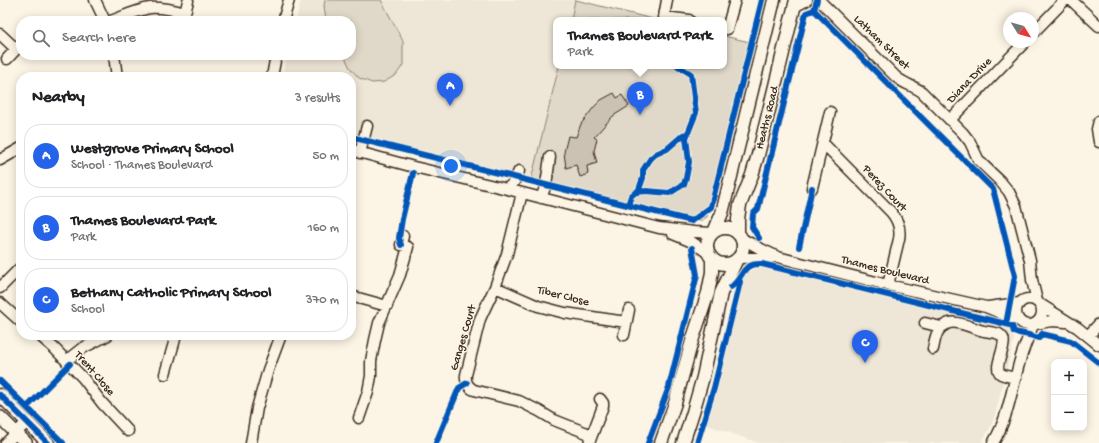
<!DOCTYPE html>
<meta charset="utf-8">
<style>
:root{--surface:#fff;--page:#f6f6f6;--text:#202124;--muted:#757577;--line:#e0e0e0;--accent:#2563eb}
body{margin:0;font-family:"Gochi Hand",sans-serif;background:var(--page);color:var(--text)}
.controls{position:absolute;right:12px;bottom:12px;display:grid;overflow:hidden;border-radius:8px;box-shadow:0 2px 10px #0003}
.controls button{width:36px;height:36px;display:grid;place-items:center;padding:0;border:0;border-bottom:1px solid var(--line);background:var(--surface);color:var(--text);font:20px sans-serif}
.compass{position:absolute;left:1003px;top:12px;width:36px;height:36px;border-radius:50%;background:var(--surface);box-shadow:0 2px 10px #0003;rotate:127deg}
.you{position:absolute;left:451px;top:166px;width:14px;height:14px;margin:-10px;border:3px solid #fff;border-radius:50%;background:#1a73e8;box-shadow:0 0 0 6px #1a73e833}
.badge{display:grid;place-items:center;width:26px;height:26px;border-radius:50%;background:var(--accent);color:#fff;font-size:13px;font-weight:700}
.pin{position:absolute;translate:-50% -33px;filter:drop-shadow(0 1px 2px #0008)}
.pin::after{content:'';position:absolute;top:21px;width:14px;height:12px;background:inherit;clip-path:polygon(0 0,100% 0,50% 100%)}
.popup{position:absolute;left:553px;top:17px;width:174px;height:52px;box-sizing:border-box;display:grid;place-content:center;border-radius:8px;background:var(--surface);filter:drop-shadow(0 1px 3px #0005);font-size:13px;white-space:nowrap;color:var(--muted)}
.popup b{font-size:15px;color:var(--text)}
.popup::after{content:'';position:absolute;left:50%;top:100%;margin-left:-8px;border:8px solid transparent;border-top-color:var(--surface)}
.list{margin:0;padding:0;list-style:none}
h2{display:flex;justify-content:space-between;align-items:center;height:52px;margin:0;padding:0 16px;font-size:17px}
h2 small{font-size:13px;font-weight:400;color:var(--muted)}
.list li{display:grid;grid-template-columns:26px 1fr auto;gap:12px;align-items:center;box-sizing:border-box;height:64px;margin:0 8px 8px;padding:0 8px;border:1px solid var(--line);border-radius:16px}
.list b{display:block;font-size:15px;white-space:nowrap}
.list p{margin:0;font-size:13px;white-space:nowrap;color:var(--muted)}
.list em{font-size:13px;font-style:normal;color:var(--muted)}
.icon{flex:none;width:22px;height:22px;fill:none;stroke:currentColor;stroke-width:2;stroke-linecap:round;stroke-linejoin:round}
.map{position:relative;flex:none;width:1099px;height:443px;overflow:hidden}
.search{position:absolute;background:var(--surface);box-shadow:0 2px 10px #0003;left:16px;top:16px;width:340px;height:44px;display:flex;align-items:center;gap:10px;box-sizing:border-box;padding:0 14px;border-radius:16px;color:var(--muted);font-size:15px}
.panel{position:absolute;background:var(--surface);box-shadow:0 2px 10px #0003;left:16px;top:72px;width:340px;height:268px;border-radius:16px}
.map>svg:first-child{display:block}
.built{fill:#eee6d6}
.green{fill:#e0d8c8;stroke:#8e8173}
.building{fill:#ccc2b3;stroke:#3b2a1e}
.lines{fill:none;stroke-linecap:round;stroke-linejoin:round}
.minor-casing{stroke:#3b2a1e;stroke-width:13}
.major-casing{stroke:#3b2a1e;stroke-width:15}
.minor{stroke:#fcf5e5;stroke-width:10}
.major{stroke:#fcf5e5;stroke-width:12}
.cycleway-casing{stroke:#fcf5e5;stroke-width:8}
.cycleway{stroke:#0057b8;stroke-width:6}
.labels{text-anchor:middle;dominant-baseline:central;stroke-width:3;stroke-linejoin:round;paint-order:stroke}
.street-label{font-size:12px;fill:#3b2a1e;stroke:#fcf5e5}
</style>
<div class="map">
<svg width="1099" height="443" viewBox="0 0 1099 443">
<rect width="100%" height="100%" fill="#fcf5e5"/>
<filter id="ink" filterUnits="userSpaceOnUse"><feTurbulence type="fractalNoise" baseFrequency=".025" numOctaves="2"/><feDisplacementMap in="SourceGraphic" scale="8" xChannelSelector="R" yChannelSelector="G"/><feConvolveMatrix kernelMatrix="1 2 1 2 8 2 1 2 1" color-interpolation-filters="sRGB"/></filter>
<g filter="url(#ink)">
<path class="built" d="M301 0H575L571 20H556V66H559L531 180 351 136V77H282L287 55H351V21H296Z
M762 267 1011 327 1014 340 995 415 991 426 981 443H759L705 424 716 385 745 272Z"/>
<path class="green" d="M325 0H381L403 41V65L396 75 384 82 372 83 359 78 350 68 344 55H351V21H326L324 6Z
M575 0H576L657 20H571Z
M724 36 750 42 707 217 700 221 531 180 559 66H724Z"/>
<path class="building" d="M614 93 617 98 622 95 629 106 613 116 594 137 597 139 594 151 597 163 587 166 588 174 580 177 576 165 566 168 564 152 568 136 576 137 581 124 594 107 601 100Z"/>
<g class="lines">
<g class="minor-casing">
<path id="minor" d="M95 0 105 21
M667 0 664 17 689 20
M819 0 896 77C904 84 914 86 922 92L963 133 970 142 979 161 1000 181 1009 192 1016 206 1030 260 1032 280 1037 301
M1071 0 1099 26
M794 7 807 0
M111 21C124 16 137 10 150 8 162 7 174 10 185 13
M183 21 188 1
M283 21 289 0
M724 29H727L735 0
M1033 33 1065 0
M0 34 16 49
M114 55 117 77
M7 59 21 44
M272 77 276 55
M950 120 1025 42
M1099 121 1097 129 1099 142
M823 143 891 212C898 220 901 228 899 239L888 285
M351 150 414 167 507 189 659 228 694 232 712 233
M360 153 367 126
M0 160 21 148
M812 188 830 112
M507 189 514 182 519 171
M522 193 507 254 495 287 480 319 466 375C465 381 468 387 474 390L519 401 539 411 554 420 592 435
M541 198 546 185 550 157
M673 234 692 242 708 253
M741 238 757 247 778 257 797 262 888 285 986 307 1018 320
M738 258 776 257
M495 287 538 306 565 313 626 322
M0 288 21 267
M351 296 387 306
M1016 312a13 13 0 1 1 26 0a13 13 0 1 1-26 0Z
M0 303 21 322
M1040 304 1078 328 1099 345
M988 307 1019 303
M925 323 941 327
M1036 324 1051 321 1066 322
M39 335 54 348 83 378 102 403 128 431
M624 335 629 310
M1088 336 1099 324
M933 349C935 340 936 329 945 325 948 323 953 322 957 323 966 324 975 329 984 331 988 332 994 332 999 334 1001 335 1002 336 1003 338 1007 347 992 368 1001 374 1005 376 1011 377 1016 378
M66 361 81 349 108 335
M165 374 174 343 176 335
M359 418 368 392 371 376V361L375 340 379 323 400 275 408 247 401 245 403 236
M6 443 27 422
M251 443 257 408 268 370 281 335
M589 443 603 406V403L600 399
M993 443C1009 417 1012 386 1021 357 1024 347 1029 336 1033 325"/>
</g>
<g class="major-casing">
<path id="major" d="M707 246a18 18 0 1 1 36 0a18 18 0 1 1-36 0Z
M714 232 722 213 725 201 774 0
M738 234V219L740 205 752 175 758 155 796 0
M0 395 48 443
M0 417 26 443
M661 443 675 403 692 341 708 293 712 272V258
M683 443 693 412 703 377 721 293 737 259"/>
</g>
<use href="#minor" class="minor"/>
<use href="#major" class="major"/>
<g class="cycleway-casing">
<path id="cycleway" d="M814 10 993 189 1015 276 1006 324
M351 137 692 221 711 207 762 0
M638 192 643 178V170L651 158 656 154 667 149 683 135 687 134
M628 205 631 196 636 192 647 191 669 193 673 191 684 184 686 178 689 162 686 138 696 113 691 74 678 66
M759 238 752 227 753 214 758 209 806 13 814 10 817 0
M401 245 399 238 402 219 413 173
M799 247 812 188
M731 287C745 276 741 263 762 264L1006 324 1012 326 1014 332 1029 335 1039 338 1042 334 1071 341 1099 363
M0 381 63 443
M0 395 48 443
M27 407 70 364
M436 443 459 388 467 383
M648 443 669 387 697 275 692 248
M697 443 714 388 740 282 739 279"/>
</g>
<use href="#cycleway" class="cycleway"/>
</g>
</g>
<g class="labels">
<g class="street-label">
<text transform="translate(881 43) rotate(44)">Latham Street</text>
<text transform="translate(970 81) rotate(-46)">Diana Drive</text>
<text transform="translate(768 118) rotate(-76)">Heaths Road</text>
<text transform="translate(884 189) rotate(47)">Perez Court</text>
<text transform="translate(885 271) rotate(14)">Thames Boulevard</text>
<text transform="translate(563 297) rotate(14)">Tiber Close</text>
<text transform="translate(464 338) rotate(-74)">Ganges Court</text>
<text transform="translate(94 374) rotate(49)">Trent Close</text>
</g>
</g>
</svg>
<div class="controls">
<button>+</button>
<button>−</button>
</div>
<svg class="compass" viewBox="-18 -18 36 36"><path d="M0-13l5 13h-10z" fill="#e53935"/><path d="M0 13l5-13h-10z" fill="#757577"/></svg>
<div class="you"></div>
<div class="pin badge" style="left:450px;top:106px">A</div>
<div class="pin badge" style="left:640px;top:115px">B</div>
<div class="popup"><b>Thames Boulevard Park</b>Park</div>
<div class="pin badge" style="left:865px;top:363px">C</div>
<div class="search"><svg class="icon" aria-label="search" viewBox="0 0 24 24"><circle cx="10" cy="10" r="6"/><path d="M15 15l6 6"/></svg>Search here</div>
<section class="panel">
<h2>Nearby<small>3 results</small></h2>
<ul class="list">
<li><span class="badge">A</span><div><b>Westgrove Primary School</b><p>School · Thames Boulevard</p></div><em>50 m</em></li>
<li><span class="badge">B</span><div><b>Thames Boulevard Park</b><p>Park</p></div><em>160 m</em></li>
<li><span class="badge">C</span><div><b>Bethany Catholic Primary School</b><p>School</p></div><em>370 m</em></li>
</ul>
</section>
</div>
